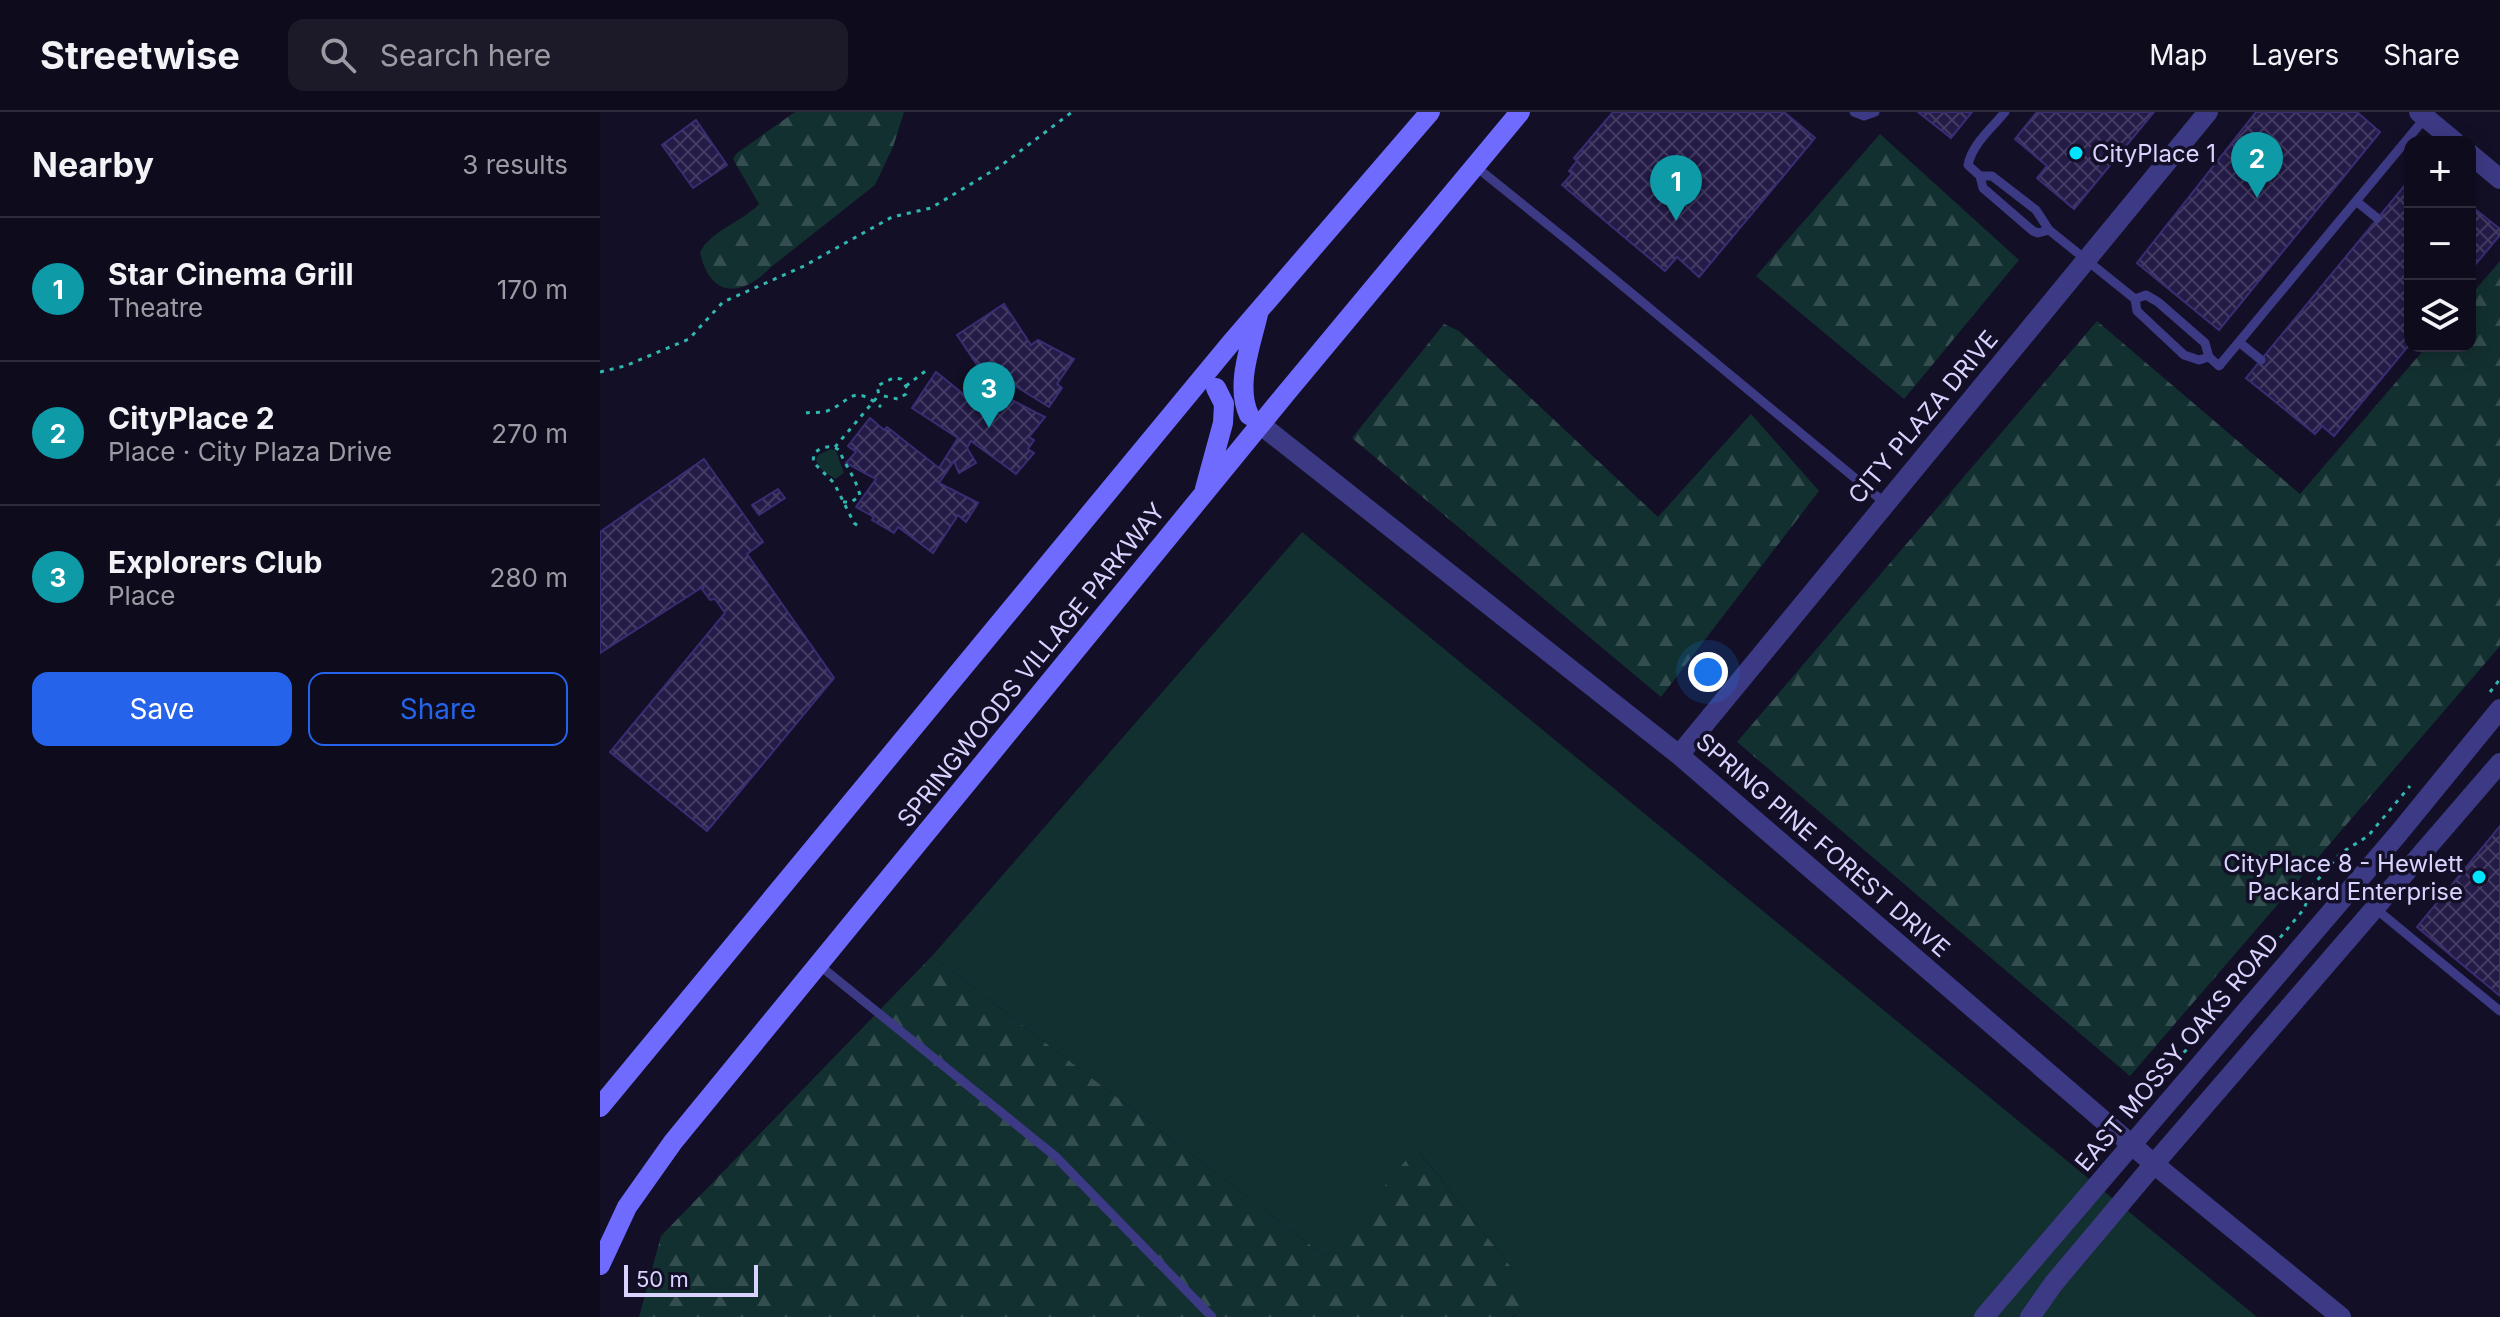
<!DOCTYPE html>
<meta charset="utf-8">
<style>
:root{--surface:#0e0b1c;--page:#1c1929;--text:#f1f3f6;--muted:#9b9ba3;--line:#2e2b3b;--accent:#2563eb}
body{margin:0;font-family:Inter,sans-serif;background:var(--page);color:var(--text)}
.controls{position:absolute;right:24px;top:24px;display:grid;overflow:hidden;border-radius:16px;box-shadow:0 4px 20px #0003}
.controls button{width:72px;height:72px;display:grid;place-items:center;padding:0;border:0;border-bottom:2px solid var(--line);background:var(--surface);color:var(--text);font:40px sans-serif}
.scale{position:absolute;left:24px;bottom:20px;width:134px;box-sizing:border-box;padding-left:8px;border:4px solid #d9d4ff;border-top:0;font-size:22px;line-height:28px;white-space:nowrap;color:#d9d4ff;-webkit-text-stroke:6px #130f26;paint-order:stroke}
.you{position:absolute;left:1108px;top:560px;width:28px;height:28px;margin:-20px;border:6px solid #fff;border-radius:50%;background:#1a73e8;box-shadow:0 0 0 12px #1a73e833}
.badge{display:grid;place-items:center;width:52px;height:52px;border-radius:50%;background:var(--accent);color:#fff;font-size:26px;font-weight:700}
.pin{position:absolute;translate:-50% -66px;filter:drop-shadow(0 2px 4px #0008)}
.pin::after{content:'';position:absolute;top:42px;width:28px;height:24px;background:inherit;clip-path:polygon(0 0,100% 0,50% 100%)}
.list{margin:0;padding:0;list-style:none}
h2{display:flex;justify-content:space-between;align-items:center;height:104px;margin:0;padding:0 32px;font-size:34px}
h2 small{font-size:26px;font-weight:400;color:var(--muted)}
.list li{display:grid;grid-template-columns:52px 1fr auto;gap:24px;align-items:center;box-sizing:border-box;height:144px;padding:0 32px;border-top:2px solid var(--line)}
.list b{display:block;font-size:30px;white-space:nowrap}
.list p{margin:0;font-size:26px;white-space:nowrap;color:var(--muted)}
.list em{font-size:26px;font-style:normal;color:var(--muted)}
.actions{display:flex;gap:16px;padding:24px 32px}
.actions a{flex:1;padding:18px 0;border:2px solid var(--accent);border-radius:16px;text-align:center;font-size:28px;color:var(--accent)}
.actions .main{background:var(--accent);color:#fff}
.icon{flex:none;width:44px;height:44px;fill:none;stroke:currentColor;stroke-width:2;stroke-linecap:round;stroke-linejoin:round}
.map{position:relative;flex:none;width:1900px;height:1205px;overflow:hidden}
header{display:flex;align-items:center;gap:48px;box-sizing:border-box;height:112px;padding:0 40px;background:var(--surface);border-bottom:2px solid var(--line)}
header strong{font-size:38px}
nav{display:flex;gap:44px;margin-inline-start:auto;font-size:28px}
.search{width:560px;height:72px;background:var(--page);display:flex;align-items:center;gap:20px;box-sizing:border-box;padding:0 28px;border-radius:16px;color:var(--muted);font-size:30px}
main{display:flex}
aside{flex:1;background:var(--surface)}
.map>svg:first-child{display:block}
.green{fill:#12302f}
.forest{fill:url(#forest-firs)}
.building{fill:url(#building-cross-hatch);stroke:#3b2d73;stroke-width:2}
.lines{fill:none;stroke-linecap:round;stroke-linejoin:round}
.path{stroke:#2fb8b0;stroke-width:3;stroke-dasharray:4 6;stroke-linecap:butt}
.service{stroke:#3d3a85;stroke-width:9}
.tertiary{stroke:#3d3a85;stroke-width:20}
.secondary{stroke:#6f6bff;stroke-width:20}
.poi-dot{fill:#00e5ff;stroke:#130f26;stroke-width:3}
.labels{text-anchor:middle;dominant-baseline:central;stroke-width:7;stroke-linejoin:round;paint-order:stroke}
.poi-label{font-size:24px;fill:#d9d4ff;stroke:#130f26;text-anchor:start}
.street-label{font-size:24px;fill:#d9d4ff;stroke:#130f26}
</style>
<header>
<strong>Streetwise</strong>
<div class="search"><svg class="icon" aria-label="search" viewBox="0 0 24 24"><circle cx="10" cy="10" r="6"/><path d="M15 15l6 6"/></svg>Search here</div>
<nav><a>Map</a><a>Layers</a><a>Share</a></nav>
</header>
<main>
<aside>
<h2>Nearby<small>3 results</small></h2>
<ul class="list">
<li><span class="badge" style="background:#0f9aa8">1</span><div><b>Star Cinema Grill</b><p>Theatre</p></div><em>170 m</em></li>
<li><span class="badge" style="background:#0f9aa8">2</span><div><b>CityPlace 2</b><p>Place · City Plaza Drive</p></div><em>270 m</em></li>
<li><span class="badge" style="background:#0f9aa8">3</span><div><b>Explorers Club</b><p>Place</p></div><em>280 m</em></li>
</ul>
<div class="actions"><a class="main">Save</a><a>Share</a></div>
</aside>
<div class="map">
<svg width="1900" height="1205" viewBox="0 0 1900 1205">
<defs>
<pattern id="forest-firs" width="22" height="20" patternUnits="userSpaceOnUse" patternTransform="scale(2)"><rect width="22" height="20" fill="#12302f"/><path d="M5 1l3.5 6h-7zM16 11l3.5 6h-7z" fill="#344d4e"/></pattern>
<pattern id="building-cross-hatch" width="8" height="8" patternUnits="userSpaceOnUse" patternTransform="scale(2)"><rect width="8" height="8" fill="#241b47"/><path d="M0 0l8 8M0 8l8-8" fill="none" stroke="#433b63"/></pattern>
</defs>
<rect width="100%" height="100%" fill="#130f26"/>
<path class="green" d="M231 337 236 339 244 361 235 367 221 357 216 349 218 343Z
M702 420 1657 1205H912L937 1188 817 1037 726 1145 332 844Z"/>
<path class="forest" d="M195 0H304L293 35 275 73 171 155C142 185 110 187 100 140 113 117 141 111 159 92L133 47 137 41Z
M1280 22 1419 148 1304 287 1156 164Z
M1900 149V534L1530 964 1137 630 1497 209 1700 382 1827 234H1870V184Z
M844 212 859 219 1058 405 1151 302 1219 379 1061 585 752 326Z
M332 844 726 1145 816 1036 938 1189 911 1205H39L61 1124Z"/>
<path class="building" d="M1013 0H1184L1215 26 1099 165 1077 145 1065 159 962 73 972 62 969 59 977 49 974 46Z
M1318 0H1372L1351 26Z
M1437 0H1554L1474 97 1437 66 1447 54 1415 27Z
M1656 0H1757L1780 20 1619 218 1537 151Z
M96 8 127 53 93 76 62 33Z
M1810 67V232L1734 324 1722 314 1715 322 1646 266Z
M1870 93 1900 117V123L1870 159Z
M404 192 431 233 438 228 474 247 457 272 462 276 449 295 409 270 400 282 445 305 429 325 434 328 428 337 434 341 416 362 371 329 367 336 376 351 359 361 354 349 339 371 378 391 366 410 358 403 333 441 298 415 294 421 272 408 274 405 256 395 276 367 246 351 256 340 248 334 270 306 284 318 287 315 339 356 358 326 312 296 336 260 377 293 392 275 357 223Z
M104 347 163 430 147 442 234 566 107 719 10 640 125 501 115 487 110 488 102 477 104 474 0 541V420Z
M178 377 185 386 159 403 152 393Z
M1900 714V884L1817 815Z"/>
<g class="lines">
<path class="path" d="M0 260 25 254 89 227 123 190 204 154 292 105 331 96 399 55 472 0
M306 274 328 257
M206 301C212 300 220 301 227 299 250 291 251 270 281 295
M235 335 279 283 277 274 293 266 301 267 307 276 306 282 298 287 279 283
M243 390H251L260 384C257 368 245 353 239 338 230 332 222 335 214 341L213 350 234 371 254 411 258 414
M1890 580 1900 567
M1571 956 1704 797 1713 773 1741 741 1768 724 1810 674"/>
<path class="service" d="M1254 0 1264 4 1275 0
M875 54 972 132 1285 391
M1380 64 1368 53C1372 32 1392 16 1405 0
M1756 89 1777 106
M1449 118 1438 121 1433 119 1383 76 1380 64H1392L1436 98 1449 118 1535 187 1537 199 1584 243 1599 248 1609 245 1605 231 1558 190 1546 183 1535 187
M1639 230 1661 248
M1609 245 1619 254 1825 6
M1776 797 1900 899
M219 853 455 1044 612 1205"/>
<path class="tertiary" d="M1819 0 1855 30
M1870 42 1900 67
M661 313 1079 643 1554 1052 1741 1205
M1079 643 1608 0
M1384 1205 1798 722 1900 597
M1430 1205 1454 1171 1554 1052 1900 651"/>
<path class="secondary" d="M649 303C635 273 651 233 658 202
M605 377 623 311 624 292 616 276
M0 995 630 232 830 0
M0 1153 27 1095 73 1030 687 280 920 0"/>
</g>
<g class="poi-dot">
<circle cx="1476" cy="41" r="8"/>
<circle cx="1879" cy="765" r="8"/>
</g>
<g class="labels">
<g class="poi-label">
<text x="1492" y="41">CityPlace 1</text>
<text x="1863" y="751" text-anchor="end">CityPlace 8 - Hewlett<tspan x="1863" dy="28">Packard Enterprise</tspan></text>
</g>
<g class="street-label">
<text transform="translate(1323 305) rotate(-50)">CITY PLAZA DRIVE</text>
<text transform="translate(431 553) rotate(-51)">SPRINGWOODS VILLAGE PARKWAY</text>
<text transform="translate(1223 733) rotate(41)">SPRING PINE FOREST DRIVE</text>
<text transform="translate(1577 940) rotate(-50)">EAST MOSSY OAKS ROAD</text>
</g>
</g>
</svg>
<div class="controls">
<button>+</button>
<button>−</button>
<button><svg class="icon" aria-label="layers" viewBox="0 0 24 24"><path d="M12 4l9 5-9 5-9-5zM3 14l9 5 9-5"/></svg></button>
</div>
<div class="scale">50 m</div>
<div class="you"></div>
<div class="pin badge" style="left:1076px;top:109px;background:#0f9aa8">1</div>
<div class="pin badge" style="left:1657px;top:86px;background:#0f9aa8">2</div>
<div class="pin badge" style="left:389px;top:316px;background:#0f9aa8">3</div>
</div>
</main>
